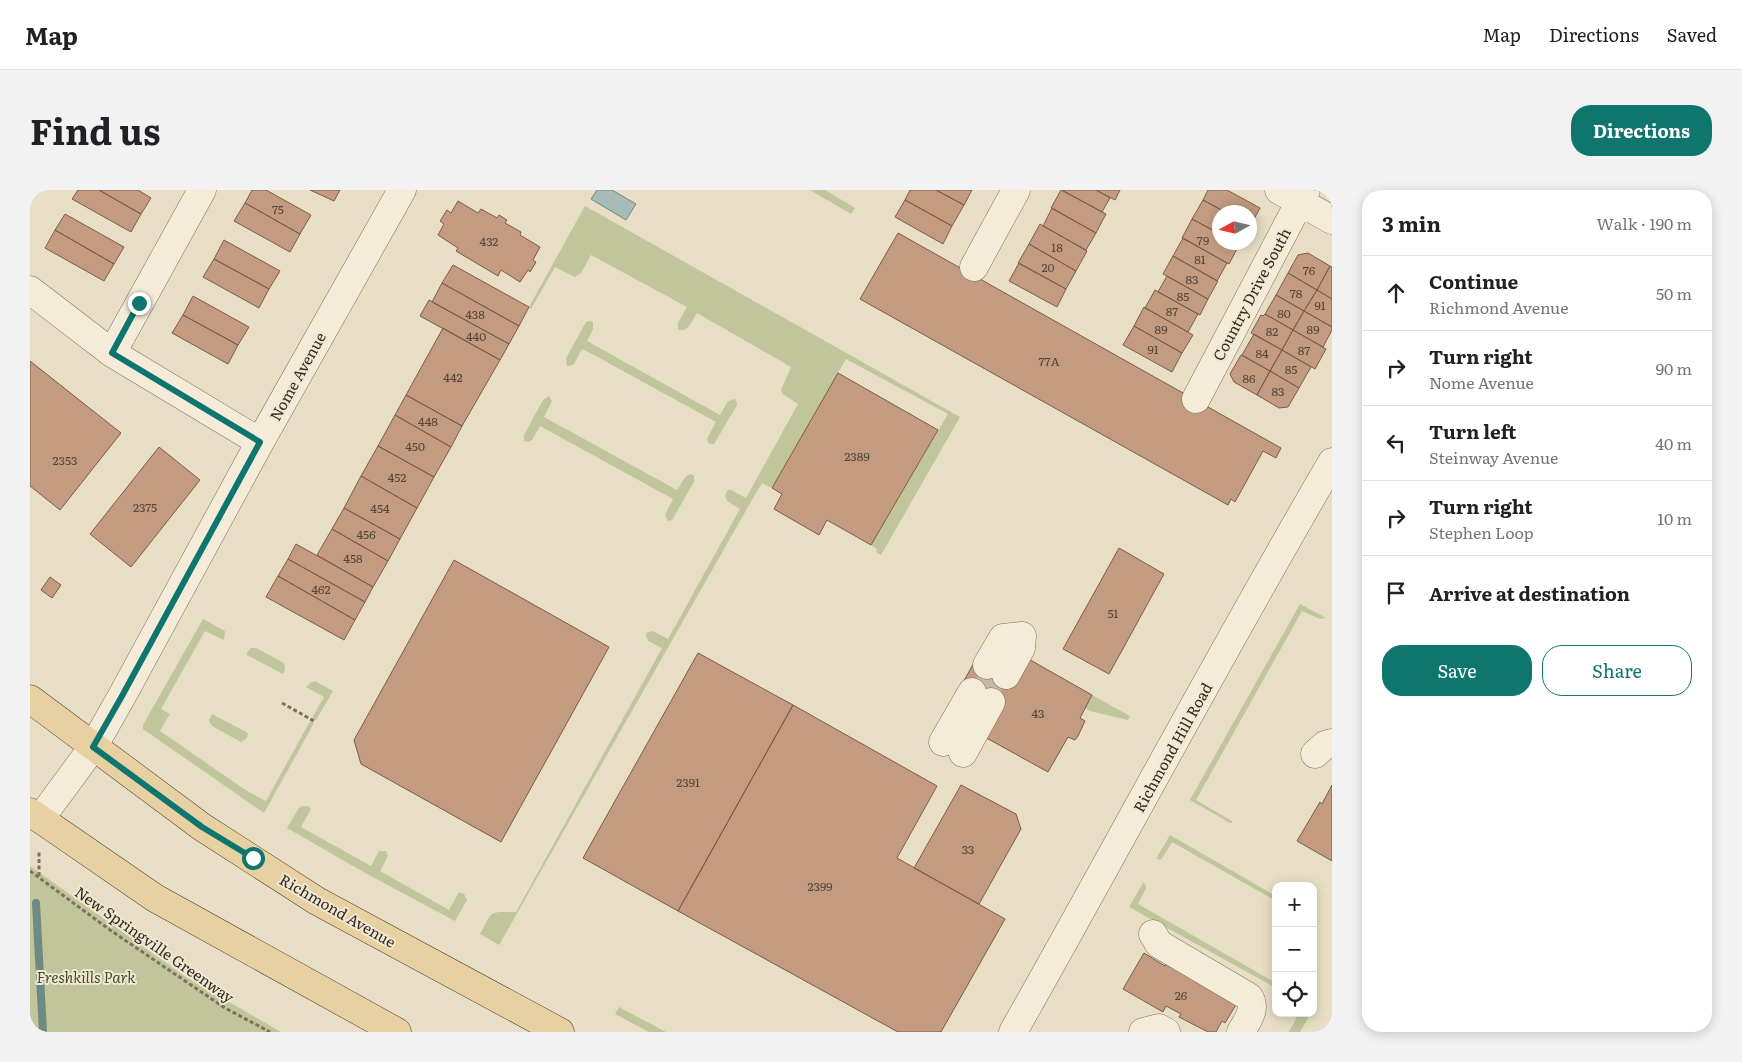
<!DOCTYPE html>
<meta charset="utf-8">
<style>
:root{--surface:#fff;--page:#f2f2f2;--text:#202124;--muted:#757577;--line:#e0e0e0;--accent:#0f766e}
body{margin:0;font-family:Literata,serif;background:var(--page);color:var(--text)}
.controls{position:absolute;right:15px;bottom:15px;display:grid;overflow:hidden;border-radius:10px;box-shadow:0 2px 12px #0003}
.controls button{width:45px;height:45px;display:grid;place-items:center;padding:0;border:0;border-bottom:1px solid var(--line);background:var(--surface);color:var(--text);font:25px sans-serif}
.compass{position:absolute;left:1182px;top:15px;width:45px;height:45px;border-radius:50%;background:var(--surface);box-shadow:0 2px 12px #0003;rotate:262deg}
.stop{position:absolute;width:15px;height:15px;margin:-11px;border:4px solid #0f766e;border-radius:50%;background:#fff}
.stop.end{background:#0f766e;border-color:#fff;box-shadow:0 1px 5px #0008}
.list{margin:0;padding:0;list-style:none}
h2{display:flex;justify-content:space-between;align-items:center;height:65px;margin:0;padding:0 20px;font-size:21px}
h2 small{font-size:16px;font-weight:400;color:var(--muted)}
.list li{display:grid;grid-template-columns:32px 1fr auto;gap:15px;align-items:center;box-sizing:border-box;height:75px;padding:0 20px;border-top:1px solid var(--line)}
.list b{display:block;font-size:19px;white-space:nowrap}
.list p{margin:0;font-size:16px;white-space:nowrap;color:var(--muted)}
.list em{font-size:16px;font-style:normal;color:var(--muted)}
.actions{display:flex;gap:10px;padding:15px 20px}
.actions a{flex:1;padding:11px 0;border:1px solid var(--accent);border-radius:20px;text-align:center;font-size:18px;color:var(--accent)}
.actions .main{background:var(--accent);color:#fff}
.icon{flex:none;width:28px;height:28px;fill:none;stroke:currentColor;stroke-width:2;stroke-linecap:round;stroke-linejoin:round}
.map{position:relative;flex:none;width:1302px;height:842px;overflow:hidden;border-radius:20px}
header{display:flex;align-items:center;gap:30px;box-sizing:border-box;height:70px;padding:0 25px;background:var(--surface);border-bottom:1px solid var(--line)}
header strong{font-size:24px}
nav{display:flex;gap:28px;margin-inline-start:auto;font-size:18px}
.intro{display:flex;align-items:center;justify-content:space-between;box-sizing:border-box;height:120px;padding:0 30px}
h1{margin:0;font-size:35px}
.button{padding:12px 22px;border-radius:20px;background:var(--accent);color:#fff;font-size:18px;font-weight:700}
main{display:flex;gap:30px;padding:0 30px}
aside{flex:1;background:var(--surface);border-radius:20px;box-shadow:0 2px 12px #0003}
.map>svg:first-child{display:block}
.green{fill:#c0c59b}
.water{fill:#a7bcb6;stroke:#6f8983}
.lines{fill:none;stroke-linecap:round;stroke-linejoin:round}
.stream{stroke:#6f8983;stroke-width:8}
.building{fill:#c29b80;stroke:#7d5c47}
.minor-tunnel{stroke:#c4baa5;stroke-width:28;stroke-dasharray:28 14;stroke-linecap:butt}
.minor-casing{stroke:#81705e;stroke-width:29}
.major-casing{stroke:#503f32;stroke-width:29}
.path{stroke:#81705e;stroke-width:3;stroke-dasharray:4 2.5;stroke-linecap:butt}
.minor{stroke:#f4ecd8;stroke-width:28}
.major{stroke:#e7d1a2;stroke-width:28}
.route{stroke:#0f766e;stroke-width:6}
.labels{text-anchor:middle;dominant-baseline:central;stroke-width:4;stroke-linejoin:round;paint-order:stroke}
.number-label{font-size:12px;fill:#574638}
.street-label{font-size:15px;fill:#332920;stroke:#f1e8d4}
.park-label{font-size:15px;font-style:italic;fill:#444d29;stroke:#f1e8d4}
</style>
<header>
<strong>Map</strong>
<nav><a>Map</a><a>Directions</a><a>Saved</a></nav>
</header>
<div class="intro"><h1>Find us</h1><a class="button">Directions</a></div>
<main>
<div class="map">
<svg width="1302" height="842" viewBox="0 0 1302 842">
<rect width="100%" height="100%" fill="#e8dec6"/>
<path class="green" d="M780 0H795L825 18 821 24Z
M555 16 930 227 851 365 846 362 847 359 841 355 918 224 816 169 742 298 732 293 723 308 469 755 450 744C463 720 458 722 486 722L632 458 618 451 616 446V443L623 441 638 449 710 319C703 314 689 310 698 300H701L716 308 768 214 753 204 751 200 761 177 667 123C662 130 659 142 649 140L648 138V133L657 117 561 65 551 83 545 87 525 77 501 119 499 117Z
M560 131 563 132V139L557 151 681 220 690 225 698 211 705 209 707 213 706 217 684 254H679L677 249 686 232 562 164 552 159 544 174 540 176H537L536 168 556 132Z
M519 206 522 211 514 227 647 300 656 286 661 284 664 286V292L642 330 638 331 635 325 643 309 510 236 502 250 498 252 494 251V245L513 210Z
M1270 414 1296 428 1290 429 1272 421 1166 610 1202 631V633H1200L1160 610Z
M173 429 195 441 194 450 175 441 131 519 140 524 130 541 217 601 236 611 279 533 281 531 284 533 234 623 113 539V535Z
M221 458H226L254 473 255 480 253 484 217 465V463Z
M285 491 303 501 286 530 282 528 294 507 276 497 280 493Z
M1062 505 1100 526 1098 530 1060 521 1055 518Z
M182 524 218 543 217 548 211 552 182 536 179 531Z
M272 616H278L281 619 271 637 341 676 349 661H356L358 666 350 681 419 720 429 702 434 704 437 710 425 731 337 684 257 638 269 618Z
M1140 645 1246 706V711L1142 652 1131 670 1126 669Z
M0 676 156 787 251 842H0Z
M1113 693 1115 694 1116 698 1108 714 1246 793V798L1099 717Z
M589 817 636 842H619L585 824Z
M1269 823H1281L1270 842H1259Z"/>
<path class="water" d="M567 0H582L606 14 596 30 561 9Z"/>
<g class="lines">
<path class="stream" d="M6 713 13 842"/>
</g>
<path class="building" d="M48 0H69L111 24 101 42 42 9Z
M69 0H108L121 8 111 24Z
M222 0H236L281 25 270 44 215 13Z
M280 0H310L304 11Z
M880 0H906L934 15 922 36 875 10Z
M906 0H942L934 15Z
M1031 0 1076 24 1066 43 1021 18Z
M1032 0H1066L1080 8 1072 22Z
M1066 0H1090L1085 10Z
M1178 0H1197L1230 18 1220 36V22H1195L1173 10Z
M875 10 922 36 913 54 865 27Z
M1173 10 1195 22H1190V44L1162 29Z
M428 11 448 23 451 19 467 28 469 25 477 30 475 33 491 42 490 45 510 57 503 70 506 72 500 82 498 80 490 92 471 80 468 86 426 61 428 58 408 45 414 34 410 31 417 20 421 23Z
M215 13 270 44 260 62 204 31Z
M1022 18 1066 43 1056 60 1013 36Z
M35 24 94 57 84 74 25 40Z
M1162 29 1190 44V52H1205L1209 55 1199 74 1152 48Z
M1010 34 1057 61 1046 81 999 54Z
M25 40 84 74 74 91 15 58Z
M868 43 1251 258 1246 268 1233 261 1205 312 1201 309 1198 315 830 109Z
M1153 48 1197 73 1187 91 1143 66Z
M194 50 250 81 239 99 184 69Z
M999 54 1046 81 1036 99 988 73Z
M1278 63 1300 76 1287 100 1258 83 1268 65Z
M1143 66 1188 91 1178 109 1133 84Z
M184 69 239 99 229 118 173 87Z
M989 73 1036 99 1027 117 979 91Z
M423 75 499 117 489 136 412 93Z
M1300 76 1302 77V109L1287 100Z
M1258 83 1287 100 1274 121 1246 105Z
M1137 86 1178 109 1170 125 1128 102Z
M412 93 489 136 479 154 402 112Z
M1125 100 1168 124 1158 142 1115 118Z
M1287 100 1302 109V137L1274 121Z
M1246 105 1274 121 1263 140 1235 124Z
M163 106 219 137 208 155 153 125Z
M399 110 479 154 470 170 390 126Z
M1114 117 1163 145 1152 163 1104 136Z
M1274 121 1302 137V140L1293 157 1263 140Z
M1235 124 1263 140 1252 160 1221 143 1231 125 1233 126Z
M153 125 208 155 198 174 142 143Z
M1104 136 1152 163 1142 182 1093 155Z
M413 138 470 170 432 236 376 205Z
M1263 140 1296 159 1285 179 1252 160Z
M1224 144 1252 160 1240 181 1212 165Z
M1252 160 1281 177 1269 198 1240 181Z
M1211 165 1240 181 1227 205 1204 192 1200 184Z
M0 171 91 243 30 320 0 296Z
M1240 181 1269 198 1258 217 1249 218 1227 205Z
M808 183 908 240 841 355 797 330 789 345 744 319 752 304 742 298Z
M376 205 432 236 421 257 365 225Z
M365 225 421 257 404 287 348 256Z
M348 256 404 287 387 318 331 286Z
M129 257 170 290 101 377 60 344Z
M331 286 387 318 370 349 314 318Z
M314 318 370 349 358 371 302 339Z
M302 339 358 371 343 397 287 365Z
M266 354 343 397 335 412 258 369Z
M1089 358 1134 384 1079 484 1033 459Z
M258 369 335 412 325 430 248 386Z
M424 370 579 457 471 652 331 574 324 550Z
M248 386 325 430 314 450 236 407Z
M20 387 31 395 22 408 11 400Z
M668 463 763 515 648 721 553 668Z
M995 467 1062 505 1050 528 1055 531 1048 546 1045 550 1038 547 1018 582 951 545 931 496 946 469Z
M763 515 907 596 867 668 975 729 911 842H868L648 721Z
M931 595 986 624 991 639 949 714 884 678Z
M1302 595V671L1267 651 1290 612 1292 614Z
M1114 763 1135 776 1138 770 1209 810 1195 833 1192 831 1186 842H1178L1149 827 1151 824 1136 816 1133 822 1093 799Z"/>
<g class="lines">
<path class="minor-tunnel" d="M952 507 967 480"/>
<g class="minor-casing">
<path id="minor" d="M1249 0 1302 30
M944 77 986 0
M0 100 82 163 230 252
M82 163 172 0
M1166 209 1276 0
M957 475 973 448 992 446
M976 485 991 458 992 446
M913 552 942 502
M933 563 961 512
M1285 564 1295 555 1302 553
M10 629 63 557 92 506 230 252 372 0
M1123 744 1129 754 1219 807C1227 819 1217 831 1211 842
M983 842C1090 653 1192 460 1302 272
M1113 842 1129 838 1136 842"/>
</g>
<g class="major-casing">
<path id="major" d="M0 509 172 637 287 711 530 842
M0 622 125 708 367 842"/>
</g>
<path class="path" d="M252 513 284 531
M0 681 80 740 195 818 240 842
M9 686V660"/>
<use href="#minor" class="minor"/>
<use href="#major" class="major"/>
</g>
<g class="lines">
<path class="route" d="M109 113 82 163 230 252 92 506 63 557 172 637 223 668"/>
</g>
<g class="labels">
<g class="number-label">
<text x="248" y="19">75</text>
<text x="1173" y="50">79</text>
<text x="459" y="51">432</text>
<text x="1027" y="57">18</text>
<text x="1170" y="69">81</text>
<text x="1018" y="77">20</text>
<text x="1279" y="80">76</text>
<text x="1162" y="89">83</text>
<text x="1266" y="103">78</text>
<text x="1153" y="106">85</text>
<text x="1290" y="115">91</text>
<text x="1142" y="121">87</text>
<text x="1254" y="123">80</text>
<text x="445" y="124">438</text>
<text x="1131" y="139">89</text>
<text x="1283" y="139">89</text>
<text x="1242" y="141">82</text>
<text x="446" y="146">440</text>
<text x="1123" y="159">91</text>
<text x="1274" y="160">87</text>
<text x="1232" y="163">84</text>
<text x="1019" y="171">77A</text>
<text x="1261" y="179">85</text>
<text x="423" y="187">442</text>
<text x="1219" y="188">86</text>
<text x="1248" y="201">83</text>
<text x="398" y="231">448</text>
<text x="385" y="256">450</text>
<text x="827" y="266">2389</text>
<text x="35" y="270">2353</text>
<text x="367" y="287">452</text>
<text x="115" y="317">2375</text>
<text x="350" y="318">454</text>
<text x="336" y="344">456</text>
<text x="323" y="368">458</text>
<text x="291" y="399">462</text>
<text x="1083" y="423">51</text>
<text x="1008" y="523">43</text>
<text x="658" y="592">2391</text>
<text x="938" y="659">33</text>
<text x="790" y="696">2399</text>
<text x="1151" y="805">26</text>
</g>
<g class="street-label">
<text transform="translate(1221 104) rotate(-62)">Country Drive South</text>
<text transform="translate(267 186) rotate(-61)">Nome Avenue</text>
<text transform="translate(1142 557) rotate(-61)">Richmond Hill Road</text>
<text transform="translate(308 720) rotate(30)">Richmond Avenue</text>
<text transform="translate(125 754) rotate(35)">New Springville Greenway</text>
</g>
<g class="park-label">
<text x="56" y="786">Freshkills Park</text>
</g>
</g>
</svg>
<div class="controls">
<button>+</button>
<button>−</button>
<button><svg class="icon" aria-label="locate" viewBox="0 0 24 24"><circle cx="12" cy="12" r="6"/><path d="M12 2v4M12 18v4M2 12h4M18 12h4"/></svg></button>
</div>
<svg class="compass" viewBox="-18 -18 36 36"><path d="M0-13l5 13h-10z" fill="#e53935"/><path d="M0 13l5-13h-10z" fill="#757577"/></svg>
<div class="stop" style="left:223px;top:668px"></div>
<div class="stop end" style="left:109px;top:113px"></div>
</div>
<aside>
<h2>3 min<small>Walk · 190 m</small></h2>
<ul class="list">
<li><svg class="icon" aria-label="ahead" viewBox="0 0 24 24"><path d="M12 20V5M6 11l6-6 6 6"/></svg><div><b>Continue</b><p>Richmond Avenue</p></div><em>50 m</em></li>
<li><svg class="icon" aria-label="right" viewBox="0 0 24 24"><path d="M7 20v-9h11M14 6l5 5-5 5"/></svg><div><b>Turn right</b><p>Nome Avenue</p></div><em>90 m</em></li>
<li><svg class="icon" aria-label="left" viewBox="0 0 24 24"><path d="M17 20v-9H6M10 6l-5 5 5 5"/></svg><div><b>Turn left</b><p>Steinway Avenue</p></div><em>40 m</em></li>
<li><svg class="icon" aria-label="right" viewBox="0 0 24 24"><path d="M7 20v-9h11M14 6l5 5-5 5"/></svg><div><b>Turn right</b><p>Stephen Loop</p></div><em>10 m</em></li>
<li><svg class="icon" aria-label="arrive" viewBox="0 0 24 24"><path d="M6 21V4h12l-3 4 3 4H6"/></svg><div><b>Arrive at destination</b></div></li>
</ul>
<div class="actions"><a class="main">Save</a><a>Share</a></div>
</aside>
</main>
